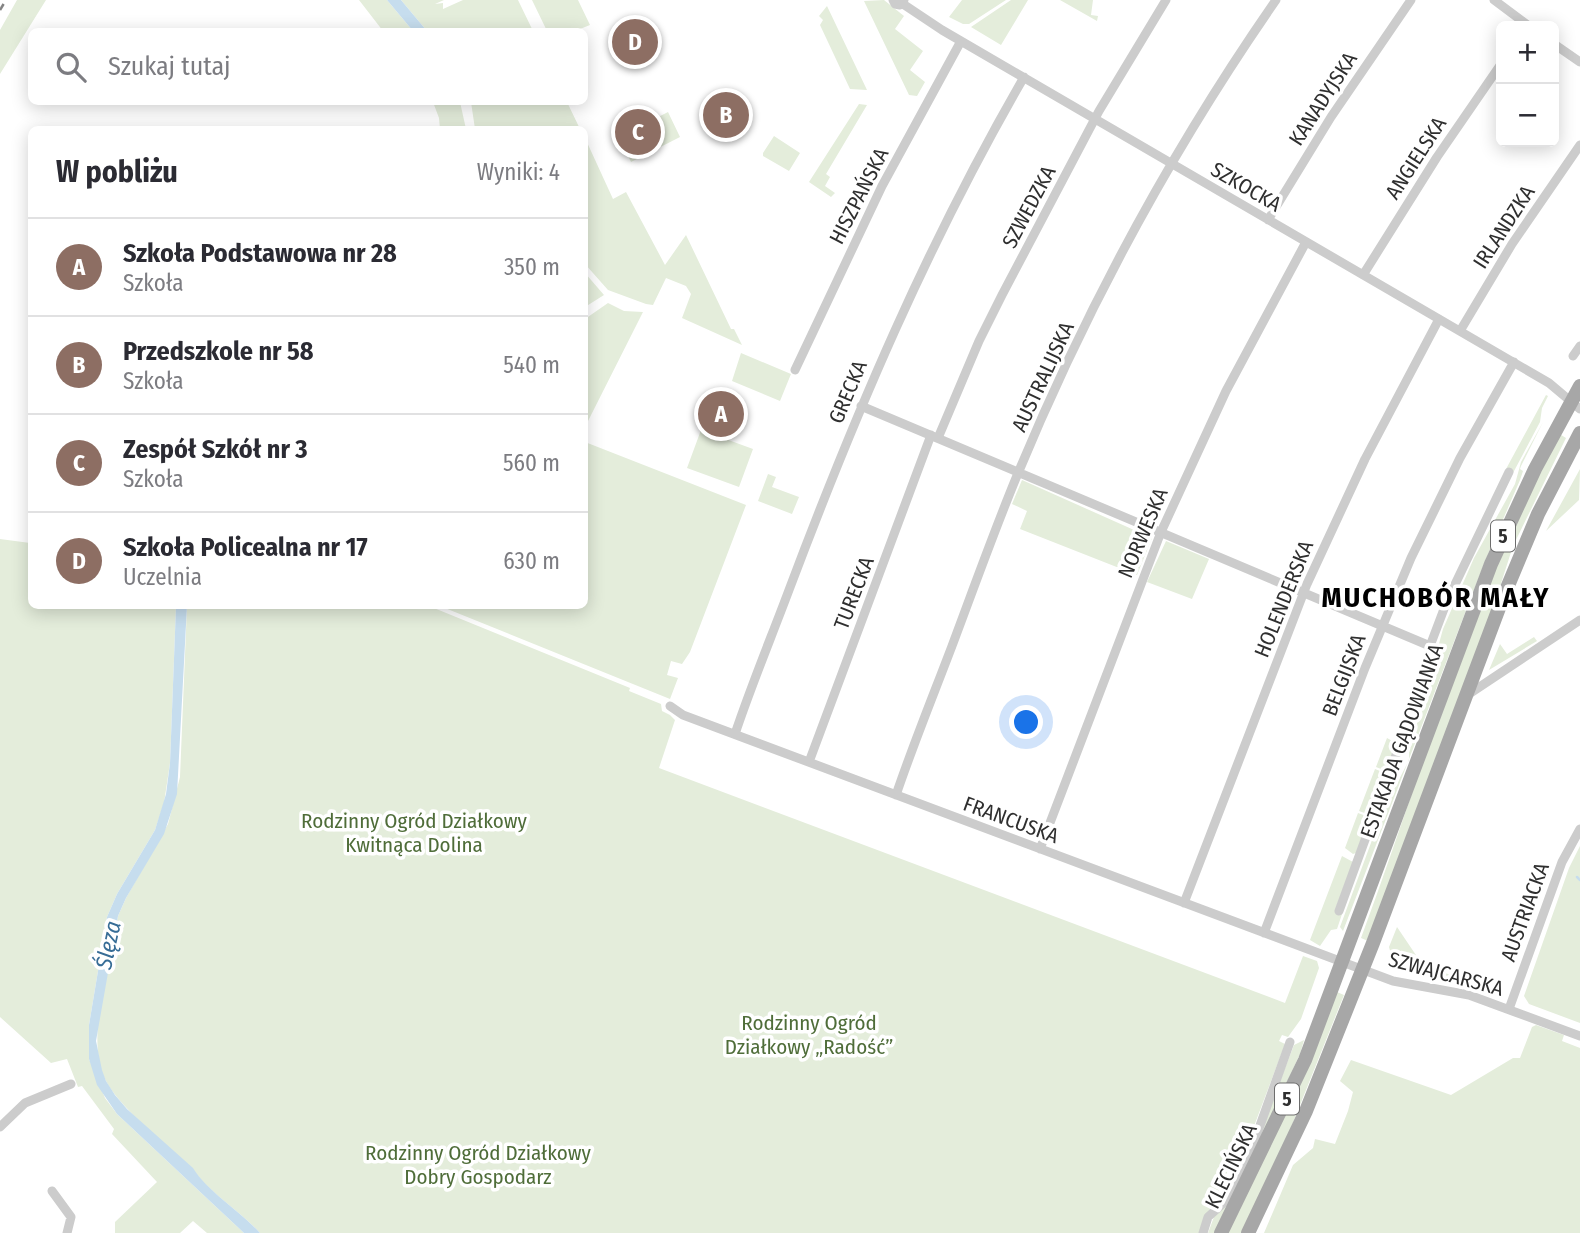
<!DOCTYPE html>
<html lang="pl">
<meta charset="utf-8">
<style>
:root{--surface:#fff;--page:#f2f2f3;--text:#2b2b33;--muted:#7c7c81;--line:#e1e1e2;--accent:#f0272d}
body{margin:0;font-family:"Fira Sans Condensed",sans-serif;background:var(--page);color:var(--text)}
.controls{position:absolute;right:21px;top:21px;display:grid;overflow:hidden;border-radius:10px;box-shadow:0 4px 18px #0003}
.controls button{width:63px;height:63px;display:grid;place-items:center;padding:0;border:0;border-bottom:2px solid var(--line);background:var(--surface);color:var(--text);font:35px sans-serif}
.you{position:absolute;left:1027px;top:723px;width:24px;height:24px;margin:-18px;border:5px solid #fff;border-radius:50%;background:#1a73e8;box-shadow:0 0 0 10px #1a73e833}
.badge{display:grid;place-items:center;width:46px;height:46px;border-radius:50%;background:var(--accent);color:#fff;font-size:23px;font-weight:700}
.pin{position:absolute;translate:-50% -50%;border:4px solid #fff;box-shadow:0 2px 7px #0006}
.list{margin:0;padding:0;list-style:none}
h2{display:flex;justify-content:space-between;align-items:center;height:91px;margin:0;padding:0 28px;font-size:30px}
h2 small{font-size:23px;font-weight:400;color:var(--muted)}
.list li{display:grid;grid-template-columns:46px 1fr auto;gap:21px;align-items:center;box-sizing:border-box;height:98px;padding:0 28px;border-top:2px solid var(--line)}
.list b{display:block;font-size:26px;white-space:nowrap}
.list p{margin:0;font-size:23px;white-space:nowrap;color:var(--muted)}
.list em{font-size:23px;font-style:normal;color:var(--muted)}
.icon{flex:none;width:38px;height:38px;fill:none;stroke:currentColor;stroke-width:2;stroke-linecap:round;stroke-linejoin:round}
.map{position:relative;flex:none;width:1580px;height:1233px;overflow:hidden}
.search{position:absolute;background:var(--surface);box-shadow:0 4px 18px #0003;left:28px;top:28px;width:560px;height:77px;display:flex;align-items:center;gap:18px;box-sizing:border-box;padding:0 24px;border-radius:10px;color:var(--muted);font-size:26px}
.panel{position:absolute;background:var(--surface);box-shadow:0 4px 18px #0003;left:28px;top:126px;width:560px;height:483px;border-radius:10px}
.map>svg:first-child{display:block}
.green{fill:#e4eddb}
.water{fill:#c6ddee}
.lines{fill:none;stroke-linecap:round;stroke-linejoin:round}
.stream{stroke:#c6ddee;stroke-width:2.5}
.minor{stroke:#ccc;stroke-width:9}
.primary{stroke:#a7a7a7;stroke-width:14}
.rail{stroke:#848484;stroke-width:2.5;stroke-dasharray:7 5;stroke-linecap:butt}
.labels{text-anchor:middle;dominant-baseline:central;stroke-width:7;stroke-linejoin:round;paint-order:stroke}
.shield{fill:#fff;stroke:#6d6d6d;stroke-width:2}
.shield-label{font-size:19px;font-weight:bold;fill:#2f2f2f}
.street-label{font-size:21px;fill:#2f2f2f;stroke:#fff}
.park-label{font-size:21px;fill:#4f6d39;stroke:#fff}
.water-label{font-size:23px;font-style:italic;fill:#376d96;stroke:#fff}
.district-label{font-size:28px;font-weight:bold;letter-spacing:2px;fill:#000;stroke:#fff}
</style>
<div class="map">
<svg width="1580" height="1233" viewBox="0 0 1580 1233">
<rect width="100%" height="100%" fill="#fff"/>
<path class="green" d="M17 0H46L0 74V30Z
M359 0H387L413 31H383Z
M401 0H444L435 4 443 3V9L463 0H518L533 31H427Z
M532 0H578L590 25 575 31H547Z
M884 0 904 16 895 29 923 51 910 70 925 82 917 96 909 95 864 1Z
M962 0H1006L969 24H963L949 17Z
M1011 0H1028L1001 45 971 27Z
M1060 0H1093L1091 15 1098 16 1097 21Z
M827 6 867 90 850 89 820 25 823 20 819 16Z
M433 102H460L466 129H440L439 118Z
M471 102H567L580 129H475Z
M859 104 867 105 826 174 830 177 825 186 835 193 831 197 809 182Z
M668 112 680 137 631 162 619 137Z
M774 136 800 153 789 171 763 156V153Z
M585 138 613 199 626 192 665 265 686 235 731 329H734L742 345 682 318 691 294 686 286 666 278 653 305 646 304 608 290 585 264Z
M585 273 604 295 585 307H584Z
M608 303 624 311 643 312 585 427V319Z
M741 353 791 374 780 401 732 381Z
M1546 395 1548 396 1542 408 1540 422 1513 473 1506 469Z
M1543 422 1521 466 1520 469 1523 471 1520 480 1485 561 1343 931 1340 927 1382 813 1409 760V743L1421 709 1443 629 1474 558 1515 484 1521 462Z
M701 430 753 449 739 487 687 468Z
M1558 433 1566 438 1513 546 1494 605 1368 941 1361 938C1406 817 1443 692 1493 573 1513 525 1537 479 1558 433Z
M585 442 746 505 690 652 682 664 671 661 667 675 678 678 670 699 440 606H584Z
M1580 469 1579 500 1546 531Z
M768 474 776 477 772 487 799 497 792 514 758 501Z
M1022 480 1152 538 1137 575 1020 529 1027 511 1012 504Z
M0 539 30 543 32 606H176L170 763 164 803 155 830 117 894 107 917 89 1025V1059L105 1098 117 1114 244 1233H207L193 1221 180 1233H115V1222L157 1182 112 1134 114 1129 82 1086 78 1087 67 1059 51 1063 0 1017Z
M1166 541 1209 559 1192 599 1147 582Z
M187 606H429L630 688 629 691 661 704 662 711 670 715 675 720 659 768 1285 1003 1303 956 1317 961 1319 968 1301 1019 1288 1037 1282 1035 1279 1041 1285 1044 1248 1142 1233 1159 1200 1233H260C241 1212 206 1190 192 1168 168 1146 119 1107 106 1081 84 1041 110 960 118 916L126 898 168 824 180 777Z
M1534 637 1537 641 1489 670 1500 644 1507 654Z
M1387 738 1396 743 1386 771 1376 767Z
M1375 769 1385 773 1370 815 1359 811Z
M1358 813 1369 817 1356 853 1353 854 1345 848Z
M1580 846V1023L1529 1004 1524 996 1569 868Z
M1342 856 1353 862 1335 910 1342 914 1337 929 1331 930 1320 946 1310 940Z
M1397 927 1422 964 1466 981 1432 978 1395 969 1389 947Z
M1337 992 1344 995 1278 1160 1241 1233H1227Z
M1536 1025 1564 1035 1562 1041 1580 1048V1233H1264L1293 1165 1313 1148 1315 1139 1335 1144 1348 1111 1353 1092 1340 1081 1351 1060 1451 1095 1513 1058H1520L1532 1027Z
M1304 1040 1300 1054 1216 1233H1208L1214 1217 1259 1135 1294 1045Z"/>
<path class="water" d="M387 0H401L427 31H413Z
M176 606H187L177 794 164 834 126 898 118 916 96 1041 102 1070 106 1081 115 1095 127 1109 193 1168C206 1190 241 1212 260 1233H244L117 1114 97 1085 89 1059V1025L107 917 117 894 155 830 166 794 170 763Z"/>
<g class="lines">
<path class="stream" d="M1577 877 1580 880"/>
<path class="minor" d="M893 0 895 4 900 5 904 0
M1494 0 1529 26
M903 4 942 30 1549 383 1580 409
M1554 44 1580 62
M1268 220 1331 117 1411 0
M1363 275 1437 157 1501 64
M1460 331 1512 244 1580 145
M1573 356 1580 346
M795 370 882 186 961 41
M861 406 1430 646
M938 438 979 341 1002 295 1099 111 1166 0
M1469 694 1580 620
M670 706 683 715 1393 981 1469 995 1580 1036
M735 734C751 686 771 638 789 590 856 412 928 243 1024 77
M809 762 931 435
M896 795C913 745 933 696 952 646 973 590 993 534 1016 478 1085 311 1173 148 1276 0
M1040 849 1161 532 1226 391 1306 242
M1184 903 1307 584 1365 459 1439 319
M1339 911 1415 703 1430 646 1447 601 1509 472
M1264 933 1365 668 1411 558 1460 458 1514 362
M1509 1009 1562 862 1580 829
M0 1127 25 1103 71 1084
M52 1191 71 1217 67 1233
M1203 1233 1208 1217 1229 1198 1253 1145 1290 1042"/>
<path class="primary" d="M1221 1233 1305 1060 1491 564 1535 469 1580 386
M1248 1233 1306 1111 1373 943 1502 600 1538 514 1580 433"/>
<path class="rail" d="M0 10 6 0"/>
</g>
<g class="labels">
<g class="shield">
<rect x="1491" y="520.5" width="24" height="31" rx="5"/>
<rect x="1275" y="1083.5" width="24" height="31" rx="5"/>
</g>
<g class="shield-label">
<text x="1503" y="536">5</text>
<text x="1287" y="1099">5</text>
</g>
<g class="street-label">
<text transform="translate(1323 99) rotate(-57)">KANADYJSKA</text>
<text transform="translate(1416 158) rotate(-57)">ANGIELSKA</text>
<text transform="translate(1246 187) rotate(30)">SZKOCKA</text>
<text transform="translate(859 196) rotate(-63)">HISZPAŃSKA</text>
<text transform="translate(1029 207) rotate(-62)">SZWEDZKA</text>
<text transform="translate(1504 227) rotate(-57)">IRLANDZKA</text>
<text transform="translate(1043 377) rotate(-65)">AUSTRALIJSKA</text>
<text transform="translate(848 392) rotate(-67)">GRECKA</text>
<text transform="translate(1143 533) rotate(-67)">NORWESKA</text>
<text transform="translate(854 593) rotate(-69)">TURECKA</text>
<text transform="translate(1284 599) rotate(-68)">HOLENDERSKA</text>
<text transform="translate(1344 675) rotate(-69)">BELGIJSKA</text>
<text transform="translate(1402 741) rotate(-70)">ESTAKADA GĄDOWIANKA</text>
<text transform="translate(1011 820) rotate(20)">FRANCUSKA</text>
<text transform="translate(1525 912) rotate(-70)">AUSTRIACKA</text>
<text transform="translate(1446 974) rotate(15)">SZWAJCARSKA</text>
<text transform="translate(1231 1166) rotate(-64)">KLECIŃSKA</text>
</g>
<g class="park-label">
<text x="414" y="821">Rodzinny Ogród Działkowy<tspan x="414" dy="24">Kwitnąca Dolina</tspan></text>
<text x="809" y="1023">Rodzinny Ogród<tspan x="809" dy="24">Działkowy „Radość”</tspan></text>
<text x="478" y="1153">Rodzinny Ogród Działkowy<tspan x="478" dy="24">Dobry Gospodarz</tspan></text>
</g>
<g class="water-label">
<text transform="translate(108 945) rotate(-78)">Ślęza</text>
</g>
<g class="district-label">
<text x="1436" y="597">MUCHOBÓR MAŁY</text>
</g>
</g>
</svg>
<div class="controls">
<button>+</button>
<button>−</button>
</div>
<div class="you"></div>
<div class="pin badge" style="left:721px;top:414px;background:#8d6e63">A</div>
<div class="pin badge" style="left:726px;top:115px;background:#8d6e63">B</div>
<div class="pin badge" style="left:638px;top:132px;background:#8d6e63">C</div>
<div class="pin badge" style="left:635px;top:42px;background:#8d6e63">D</div>
<div class="search"><svg class="icon" aria-label="search" viewBox="0 0 24 24"><circle cx="10" cy="10" r="6"/><path d="M15 15l6 6"/></svg>Szukaj tutaj</div>
<section class="panel">
<h2>W pobliżu<small>Wyniki: 4</small></h2>
<ul class="list">
<li><span class="badge" style="background:#8d6e63">A</span><div><b>Szkoła Podstawowa nr 28</b><p>Szkoła</p></div><em>350 m</em></li>
<li><span class="badge" style="background:#8d6e63">B</span><div><b>Przedszkole nr 58</b><p>Szkoła</p></div><em>540 m</em></li>
<li><span class="badge" style="background:#8d6e63">C</span><div><b>Zespół Szkół nr 3</b><p>Szkoła</p></div><em>560 m</em></li>
<li><span class="badge" style="background:#8d6e63">D</span><div><b>Szkoła Policealna nr 17</b><p>Uczelnia</p></div><em>630 m</em></li>
</ul>
</section>
</div>
